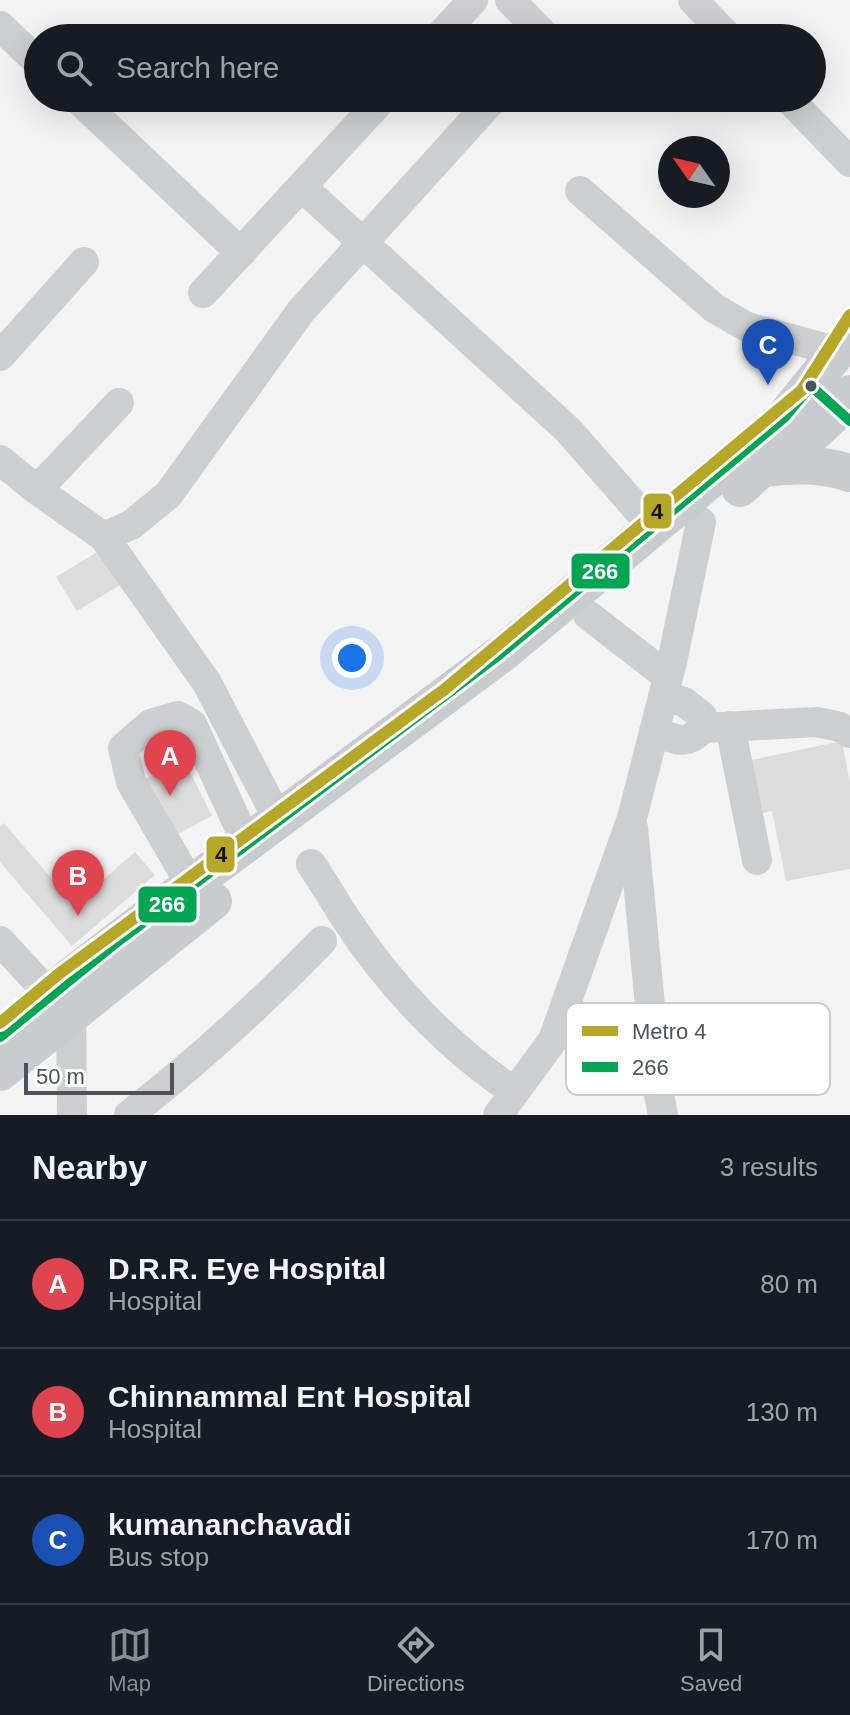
<!DOCTYPE html>
<style>
:root{--surface:#171b24;--page:#20242c;--text:#f1f3f6;--muted:#9ea1a6;--line:#363941;--accent:#868c92}
body{margin:0;font-family:Arial,sans-serif;background:var(--page);color:var(--text)}
.compass{position:absolute;left:658px;top:136px;width:72px;height:72px;border-radius:50%;background:var(--surface);box-shadow:0 8px 32px #0002;rotate:304deg}
.scale{position:absolute;left:24px;bottom:20px;width:150px;box-sizing:border-box;padding-left:8px;border:4px solid #4b545e;border-top:0;font-size:22px;line-height:28px;white-space:nowrap;color:#4b545e;-webkit-text-stroke:6px #fff;paint-order:stroke}
.you{position:absolute;left:352px;top:658px;width:28px;height:28px;margin:-20px;border:6px solid #fff;border-radius:50%;background:#1a73e8;box-shadow:0 0 0 12px #1a73e833}
.badge{display:grid;place-items:center;width:52px;height:52px;border-radius:50%;background:var(--accent);color:#fff;font-size:26px;font-weight:700}
.pin{position:absolute;translate:-50% -66px;filter:drop-shadow(0 2px 4px #0008)}
.pin::after{content:'';position:absolute;top:42px;width:28px;height:24px;background:inherit;clip-path:polygon(0 0,100% 0,50% 100%)}
.list{margin:0;padding:0;list-style:none}
h2{display:flex;justify-content:space-between;align-items:center;height:104px;margin:0;padding:0 32px;font-size:34px}
h2 small{font-size:26px;font-weight:400;color:var(--muted)}
.list li{display:grid;grid-template-columns:52px 1fr auto;gap:24px;align-items:center;box-sizing:border-box;height:128px;padding:0 32px;border-top:2px solid var(--line)}
.list b{display:block;font-size:30px;white-space:nowrap}
.list p{margin:0;font-size:26px;white-space:nowrap;color:var(--muted)}
.list em{font-size:26px;font-style:normal;color:var(--muted)}
.icon{flex:none;width:44px;height:44px;fill:none;stroke:currentColor;stroke-width:2;stroke-linecap:round;stroke-linejoin:round}
.map{position:relative;flex:none;width:850px;height:1115px;overflow:hidden}
.search{position:absolute;background:var(--surface);box-shadow:0 8px 32px #0002;left:24px;right:24px;top:24px;height:88px;display:flex;align-items:center;gap:20px;box-sizing:border-box;padding:0 28px;border-radius:44px;color:var(--muted);font-size:30px}
.sheet{height:488px;background:var(--surface)}
nav{display:flex;justify-content:space-around;align-items:center;box-sizing:border-box;height:112px;border-top:2px solid var(--line);background:var(--surface);font-size:22px;color:var(--muted)}
nav a{display:grid;justify-items:center;gap:4px}
nav .on{color:var(--accent)}
.map>svg:first-child{display:block}
.building{fill:#dcdcdd}
.lines{fill:none;stroke-linecap:round;stroke-linejoin:round}
.minor{stroke:#cdced0;stroke-width:30}
.major{stroke:#c9ccce;stroke-width:38}
.bus-1-casing{stroke:#fff;stroke-width:16}
.bus-1{stroke:#00a651;stroke-width:10}
.metro-1-casing{stroke:#fff;stroke-width:18}
.metro-1{stroke:#b7a726;stroke-width:12}
.bus-dot{fill:#4b545e;stroke:#fff;stroke-width:3}
.key{fill:#fff;stroke:#c9cccf;stroke-width:2}
.key-label{font-size:22px;fill:#4b545e}
.line-badge{stroke:#fff;stroke-width:3}
.badge-label{font-size:22px;text-anchor:middle;font-weight:bold;fill:#fff}
.pale-badge-label{font-size:22px;text-anchor:middle;font-weight:bold;fill:#111}
</style>
<div class="map">
<svg width="850" height="1115" viewBox="0 0 850 1115">
<rect width="100%" height="100%" fill="#f3f3f3"/>
<path class="building" d="M102 549 122 584 77 611 56 577Z
M842 741 850 783V869L786 881 772 811 758 814 747 761Z
M184 760 212 816 170 838 142 781Z
M4 823 74 905 135 852 155 875 72 946 0 862V827Z"/>
<g class="lines">
<path class="minor" d="M510 0 547 38
M693 0 729 38
M0 26 38 62
M438 38 473 0
M77 98 241 253
M788 98 850 162
M302 187 568 430 654 528
M580 191 714 308 747 327 839 352
M203 293 383 98
M0 356 84 262
M119 403 37 490 104 537 131 525 168 495 301 311 494 98
M0 460 37 490
M104 537 207 683 279 821
M588 615 668 677
M730 726 757 860
M703 728 817 722 840 727 850 733
M654 731C675 739 686 747 703 728L702 716 684 702 663 696
M633 828 658 1089 663 1115
M311 864C323 881 333 899 344 916 388 984 447 1047 515 1092
M191 885 131 782 123 748 151 724 178 716 192 724 247 844
M0 941 50 995
M71 1015 72 1115
M129 1115C198 1061 261 1004 322 941
M498 1115 553 1040 632 818 672 662 701 522"/>
<path class="major" d="M766 468C796 464 821 464 850 473
M740 488 768 462 808 438 839 409 850 394
M0 1037 71 976 181 892 505 651 784 418 850 336
M0 1072 213 901"/>
<g class="bus-1-casing">
<path id="bus-1" d="M0 1037 112 946 499 655 784 418 811 386 850 421"/>
</g>
<use href="#bus-1" class="bus-1"/>
<g class="metro-1-casing">
<path id="metro-1" d="M0 1023 60 973 445 689 802 390 850 315"/>
</g>
<use href="#metro-1" class="metro-1"/>
</g>
<circle class="bus-dot" cx="811" cy="386" r="7"/>
<rect x="566" y="1003" width="264" height="92" rx="12" class="key"/>
<rect x="582" y="1026" width="36" height="10" fill="#b7a726"/>
<rect x="582" y="1062" width="36" height="10" fill="#00a651"/>
<g class="key-label">
<text x="632" y="1039">Metro 4</text>
<text x="632" y="1075">266</text>
</g>
<g class="line-badge">
<rect x="642" y="492" width="31" height="38" rx="8" fill="#b7a726"/>
<rect x="570" y="552" width="61" height="38" rx="8" fill="#00a651"/>
<rect x="205" y="835" width="31" height="39" rx="8" fill="#b7a726"/>
<rect x="137" y="885" width="61" height="39" rx="8" fill="#00a651"/>
</g>
<g class="badge-label">
<text x="600" y="579">266</text>
<text x="167" y="912">266</text>
</g>
<g class="pale-badge-label">
<text x="657" y="519">4</text>
<text x="221" y="862">4</text>
</g>
</svg>
<svg class="compass" viewBox="-18 -18 36 36"><path d="M0-13l5 13h-10z" fill="#e53935"/><path d="M0 13l5-13h-10z" fill="#9ea1a6"/></svg>
<div class="scale">50 m</div>
<div class="you"></div>
<div class="pin badge" style="left:170px;top:796px;background:#e0444e">A</div>
<div class="pin badge" style="left:78px;top:916px;background:#e0444e">B</div>
<div class="pin badge" style="left:768px;top:385px;background:#1a4fb4">C</div>
<div class="search"><svg class="icon" aria-label="search" viewBox="0 0 24 24"><circle cx="10" cy="10" r="6"/><path d="M15 15l6 6"/></svg>Search here</div>
</div>
<section class="sheet">
<h2>Nearby<small>3 results</small></h2>
<ul class="list">
<li><span class="badge" style="background:#e0444e">A</span><div><b>D.R.R. Eye Hospital</b><p>Hospital</p></div><em>80 m</em></li>
<li><span class="badge" style="background:#e0444e">B</span><div><b>Chinnammal Ent Hospital</b><p>Hospital</p></div><em>130 m</em></li>
<li><span class="badge" style="background:#1a4fb4">C</span><div><b>kumananchavadi</b><p>Bus stop</p></div><em>170 m</em></li>
</ul>
</section>
<nav>
<a class="on"><svg class="icon" aria-label="map" viewBox="0 0 24 24"><path d="M3 6l6-2 6 2 6-2v14l-6 2-6-2-6 2zM9 4v14M15 6v14"/></svg>Map</a>
<a><svg class="icon" aria-label="directions" viewBox="0 0 24 24"><path d="M12 3l9 9-9 9-9-9zM9 14v-3h6M13 9l2 2-2 2"/></svg>Directions</a>
<a><svg class="icon" aria-label="saved" viewBox="0 0 24 24"><path d="M7 4h10v16l-5-4-5 4z"/></svg>Saved</a>
</nav>
